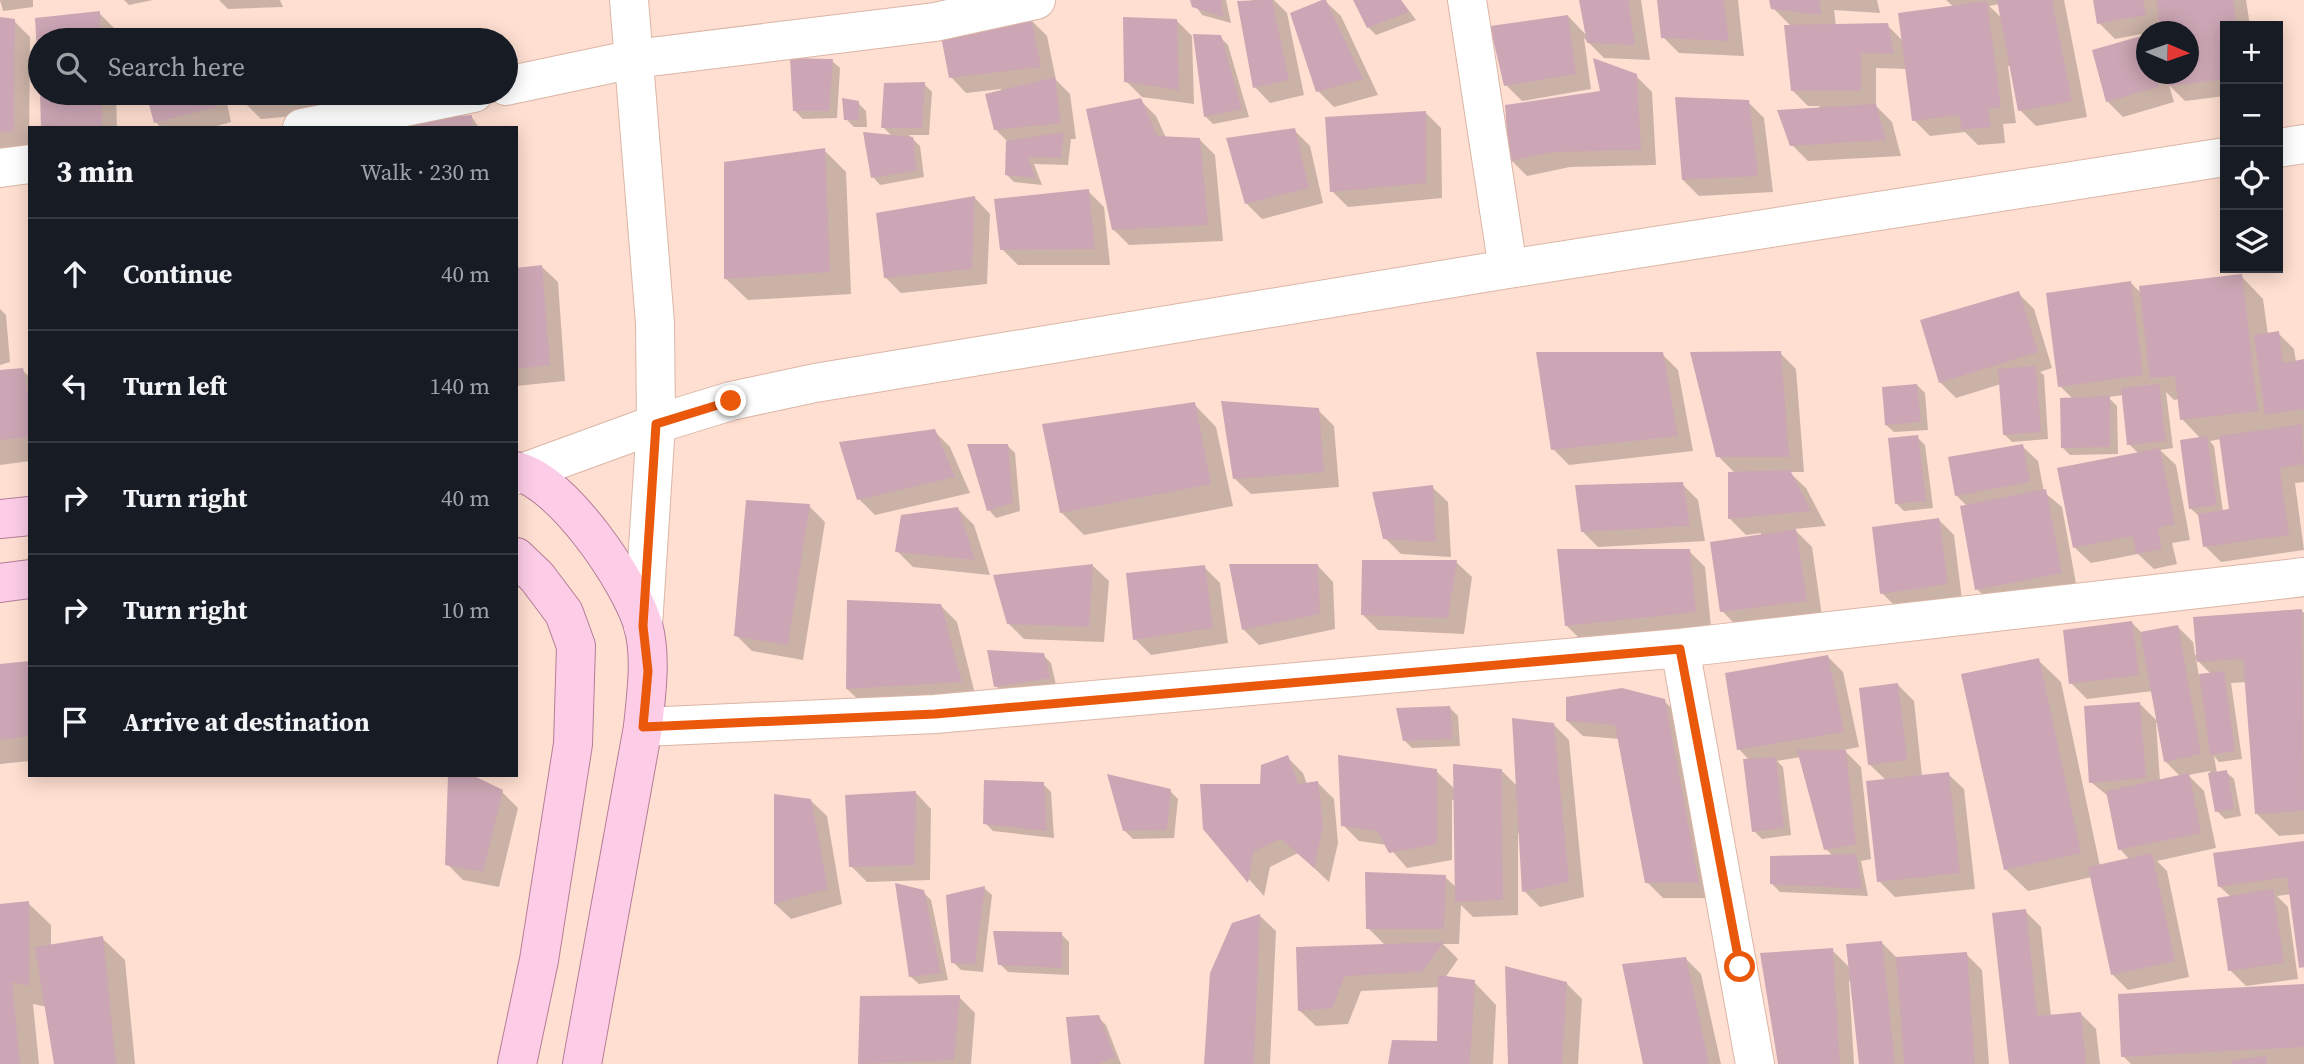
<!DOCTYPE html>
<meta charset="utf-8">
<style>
:root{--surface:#171b24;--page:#242831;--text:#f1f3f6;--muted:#9ea1a6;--line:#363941}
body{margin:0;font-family:"Source Serif 4",serif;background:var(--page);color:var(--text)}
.controls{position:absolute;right:21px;top:21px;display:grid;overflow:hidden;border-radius:0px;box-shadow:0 4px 18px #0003}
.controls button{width:63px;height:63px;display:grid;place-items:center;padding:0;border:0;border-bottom:2px solid var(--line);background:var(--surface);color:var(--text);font:35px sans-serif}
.compass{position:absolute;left:2136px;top:21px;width:63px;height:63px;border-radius:50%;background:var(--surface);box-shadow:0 4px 18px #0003;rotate:92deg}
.stop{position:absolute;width:21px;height:21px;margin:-16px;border:5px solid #ea580c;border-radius:50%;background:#fff}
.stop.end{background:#ea580c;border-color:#fff;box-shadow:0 2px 7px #0008}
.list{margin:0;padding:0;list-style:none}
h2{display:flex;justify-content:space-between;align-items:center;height:91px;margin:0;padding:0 28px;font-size:30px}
h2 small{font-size:23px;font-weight:400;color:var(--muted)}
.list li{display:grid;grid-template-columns:46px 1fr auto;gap:21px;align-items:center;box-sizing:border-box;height:112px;padding:0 28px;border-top:2px solid var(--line)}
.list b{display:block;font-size:26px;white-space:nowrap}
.list em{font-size:23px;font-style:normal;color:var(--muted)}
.icon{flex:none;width:38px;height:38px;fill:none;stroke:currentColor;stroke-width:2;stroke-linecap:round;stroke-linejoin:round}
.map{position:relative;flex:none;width:2304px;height:1064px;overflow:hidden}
.search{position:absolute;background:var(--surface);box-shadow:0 4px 18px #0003;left:28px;top:28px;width:490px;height:77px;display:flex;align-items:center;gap:18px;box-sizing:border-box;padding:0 24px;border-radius:38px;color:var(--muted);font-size:26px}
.panel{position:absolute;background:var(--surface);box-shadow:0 4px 18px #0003;left:28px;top:126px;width:490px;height:651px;border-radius:0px}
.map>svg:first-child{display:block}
.shadow{fill:#0003;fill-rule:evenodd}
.building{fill:#cca6b4}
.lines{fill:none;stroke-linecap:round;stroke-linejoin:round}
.street-casing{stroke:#dbb6a5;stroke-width:40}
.primary-casing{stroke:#b57c96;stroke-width:40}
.street{stroke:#fff;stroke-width:38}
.primary{stroke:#fdcde8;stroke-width:38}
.route{stroke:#ea580c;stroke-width:9}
</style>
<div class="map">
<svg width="2304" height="1064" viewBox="0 0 2304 1064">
<rect width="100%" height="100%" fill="#fedfd1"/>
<path class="shadow" d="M0 0H33V7L3 11Z
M124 0H153L129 5Z
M219 0H280L283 7 228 9Z
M1192 0H1226L1231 23 1202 15Z
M1253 0H1274L1287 13 1304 95 1270 103 1255 87 1239 3Z
M1355 0H1401L1416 20 1376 35 1368 27Z
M1581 0H1641L1650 60 1604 58 1584 38 1591 89 1522 101 1506 85 1568 16 1587 36Z
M1659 0H1738L1744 56 1679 53 1663 37Z
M1771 0H1877L1880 13 1834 10 1836 26 1887 25 1904 42 1954 7 1946 0H2064L2087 117 2036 126 2020 110 2011 66H2008L2016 123 2003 124 2005 143 1978 145 1965 132 1930 136 1914 120 1907 69 1876 68V106L1892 122 1901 156 1808 161 1792 145 1820 106H1808L1792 90V27L1773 8ZM2000 4 2003 19 1989 6Z
M2095 0H2246L2250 26H2225V96L2185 101 2169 85 2174 102 2123 117 2107 101 2145 37 2146 74H2188V32L2162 30 2115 39 2099 23Z
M1325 1 1341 16 1378 95 1334 107 1318 91Z
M99 13 115 29V40H40V78L37 20Z
M0 19 14 21 30 37 29 146 0 150Z
M1031 20 1047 36 1056 80 1070 94 1076 139H1071L1068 165 1034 164 1042 185 1014 182 1006 174 1008 142 995 129 1001 89 966 93 951 77Z
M1176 20 1192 36 1194 104 1142 97 1126 81Z
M306 31 315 40H261Z
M1220 37 1228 45 1249 117 1213 124 1205 116Z
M2278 54 2283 78 2278 79Z
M832 61 840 68 837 118 803 119 795 111Z
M1636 76 1652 92 1656 165 1570 167 1527 176 1511 160Z
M924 84 932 92 929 135H909L920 146 924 177 880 185 873 177 892 136 883 127Z
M41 93H116L117 128H43Z
M148 93H225L231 122 210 128H161L156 122Z
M244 93H326L328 113 261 119 245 103Z
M1140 100 1156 116 1166 138 1199 139 1215 155 1223 241 1129 245 1113 229Z
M1748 102 1764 118 1773 192 1699 196 1683 180Z
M858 103 866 111 867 127H854L846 119Z
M1426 113 1441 128 1442 198 1348 207 1332 191Z
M472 117 479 128H387Z
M1294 130 1310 146 1323 203 1262 219 1246 203Z
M824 150 846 172 851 294 748 300 725 278Z
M1088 191 1104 207 1110 265H1018L1002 249Z
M975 198 990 214 987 284 901 293 885 277Z
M542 267 558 282 565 381 516 386V270Z
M2241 276 2263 299 2268 335 2278 333 2294 349 2296 362 2304 361V482L2295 483 2304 550 2221 562 2205 546 2199 516 2191 509 2201 439 2182 419 2179 399 2174 400 2166 392 2173 448 2160 450 2176 465 2190 540 2172 543 2177 564 2154 569 2138 554 2091 563 2075 548 2139 454 2129 444 2124 395 2108 397 2117 406 2118 454 2070 455 2062 447 2073 399 2060 386 2131 283 2142 294ZM2221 439 2231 511 2223 512 2214 446 2210 441Z
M2018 293 2034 309 2052 368 2040 372 2044 375 2048 439 2012 442 2004 434 2001 384 1956 398 1940 382Z
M0 309 6 315 10 362 0 365Z
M1780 353 1796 369 1804 472H1789L1806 488 1826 526 1794 529 1812 547 1822 616 1738 627 1722 611 1761 536V533L1746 535 1730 519 1736 474 1718 456Z
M1662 354 1678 370 1693 451 1569 465 1553 449Z
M22 370 30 377V461L0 465V372Z
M1917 385 1925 393 1928 430 1894 432 1886 425Z
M1194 404 1216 427 1233 506 1084 535 1061 512Z
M1318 410 1334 426 1339 487 1251 494 1235 479Z
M934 431 950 447 970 493 875 515 859 499Z
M1917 437 1925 445 1933 508 1904 511 1896 503Z
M1007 445 1015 453 1020 511 996 518 989 510Z
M2022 446 2038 461 2044 492 2062 507 2077 589 1993 605 1977 589 1967 506 1956 495Z
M1682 484 1698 500 1705 541 1598 547 1582 531Z
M1432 487 1448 502 1451 557 1401 554 1385 538Z
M809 506 825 522 803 660 752 651 736 635Z
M958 509 974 525 990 575 913 567 897 551Z
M1938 519 1954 535 1962 600 1898 609 1882 593Z
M1689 551 1705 567 1711 627 1582 641 1566 625Z
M1456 562 1472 577 1464 634 1378 630 1362 614Z
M1093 566 1109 581 1104 642 1024 639 1008 623Z
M1318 566 1333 582 1335 629 1259 645 1243 629Z
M1204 567 1220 583 1228 643 1151 655 1135 639Z
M941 606 957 622 976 698 863 704 847 689Z
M2301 610 2304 613V834L2279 836 2257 814 2247 682 2231 683 2242 759 2219 762 2214 756 2217 773 2226 772 2234 779 2241 816 2225 819 2217 811 2210 771 2188 775 2204 791 2216 848 2157 861 2167 871 2189 977 2128 990 2112 974 2092 877 2028 891 2005 869 2038 660 2061 682 2100 866 2130 860 2120 849 2109 797 2091 782 2140 704 2158 722 2153 691 2087 699 2071 683 2132 623 2142 633 2177 626 2193 642 2195 655ZM2196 659 2211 674 2199 676ZM2156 723H2159L2165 761 2181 777 2160 781Z
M1043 655 1051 663 1056 685 1004 694 996 686Z
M1827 656 1843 672 1859 747 1844 750 1861 767 1871 859 1861 861 1868 896 1780 892 1772 884 1833 856 1826 849 1801 757 1777 761 1783 767 1791 835 1762 839 1754 831 1750 761 1739 749Z
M30 662V761L0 764V666Z
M1898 685 1914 701 1922 776 1948 774 1964 789 1975 889 1895 897 1879 881 1886 780 1869 764Z
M1664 701 1681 717 1713 898H1663L1647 882 1620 739 1583 736 1567 721Z
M1450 708 1458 716 1460 746 1412 748 1404 740Z
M1553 724 1569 740 1584 897 1540 907 1524 891 1521 833H1518V915L1473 917 1461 905 1459 944H1443L1458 959 1445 978 1474 982 1496 1005 1493 1064H1390L1439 1043 1440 987 1361 991 1348 1024 1316 1026 1300 1011 1297 949 1386 946 1368 928 1445 877 1457 888 1456 800H1452V860L1407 868 1387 845 1359 841 1343 825 1436 771 1456 790 1501 770 1518 787Z
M1287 757 1303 773 1307 784 1318 783 1334 799 1338 843 1329 882 1298 853 1270 867 1264 896 1204 829 1262 786Z
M1043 784 1051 792 1054 838 993 831 985 823Z
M1170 791 1178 799 1174 838 1133 839 1125 831Z
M502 792 518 808 499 887 463 880 447 864Z
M916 793 931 809 930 880 867 882 851 866Z
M776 796 810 800 827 816 842 904 791 919 775 904Z
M2304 843V970L2291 894 2277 896 2288 907 2298 979 2246 986 2230 970 2231 897 2219 886Z
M984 888 992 895 983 972 961 970 953 962Z
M923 892 931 900 948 980 919 984 911 977Z
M28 903 51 925V946L102 938 125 960 135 1064H56L47 1007 33 1004 39 1064H0V906Z
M2025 911 2041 927 2051 1016 2080 1013 2096 1029 2100 1064H2011Z
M1260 916 1276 931 1270 1064H1206L1234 924Z
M1061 934 1069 942V975L1008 972 1000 964Z
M1881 942 1898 959 1966 954 1982 970 1989 1064H1861L1852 981H1849L1854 1064H1779L1832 950 1851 969Z
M1685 958 1701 974 1721 1064H1645Z
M1566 983 1582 999 1578 1064H1510Z
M2304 986V1064H2131L2123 1056Z
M959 997 975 1013 971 1064H860L862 998Z
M1098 1017 1106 1025 1121 1064H1073Z"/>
<path class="building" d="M1190 0H1221L1224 17 1192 7Z
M1272 0 1289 80 1253 88 1237 1Z
M1322 0H1326L1363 79 1316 92 1290 13Z
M1353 0H1401L1409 12 1367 28Z
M1579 0H1628L1635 45 1587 43Z
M1657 0H1724L1729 41 1661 38Z
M1769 0H1820L1821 15 1771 9Z
M1997 0H2052L2072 101 2018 111Z
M2093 0H2143L2146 15 2097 24Z
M2156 0H2233L2237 26H2225V79L2168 86 2166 74H2188V32H2161Z
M1987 1 2001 107 1988 109 1991 127 1961 130 1960 115 1912 121 1898 13Z
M100 11V40H40L38 71 35 18Z
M1568 15 1576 74 1504 86 1490 26Z
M0 17 15 19 14 131 0 133Z
M1123 17 1177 19 1179 90 1124 82Z
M1031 18 1041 67 949 78 940 31Z
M1888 23 1894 54 1861 53V91H1791L1784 25Z
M306 29 307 40H258V39Z
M1193 34 1221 35 1242 109 1204 117Z
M2145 35 2146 74H2156L2159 87 2106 102 2092 50Z
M790 58 833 59 829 111H793Z
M1593 58 1637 74 1641 150 1553 152 1509 161 1505 105 1600 91Z
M1055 77 1061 123 994 130 985 94Z
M925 82 922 128H881L884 83Z
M40 93H102V128H41Z
M146 93H213L216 107 154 123Z
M242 93H313V98L244 104Z
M1675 97 1749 100 1758 176 1682 180Z
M842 98 859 101V120H844Z
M1141 98 1157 136 1200 138 1208 225 1112 230 1086 109Z
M1876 104 1886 140 1790 146 1777 110Z
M1426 111V183L1330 192 1325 117Z
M472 115V128H388L379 122Z
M1295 128 1309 188 1245 204 1226 138Z
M863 132 913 137 917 170 871 178Z
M1064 132 1061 158 1028 157 1036 178 1005 175 1006 141Z
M825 148 830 272 724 279V162Z
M1089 189 1095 249 1000 250 994 199Z
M975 196 972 269 884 278 876 213Z
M542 265 550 365 516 369V268Z
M2242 274 2258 411 2180 420 2175 376 2150 378 2139 286Z
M2131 281 2143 375 2058 387 2046 293Z
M2019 291 2038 352 1939 383 1920 320Z
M2279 331 2283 363 2304 359V409L2265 415 2254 335Z
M1781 351 1789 457H1716L1690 352Z
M1536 352H1663L1678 436 1551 450Z
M2036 366 2041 432 2003 435 1998 369Z
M23 368 30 406V437L0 440V370Z
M1917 384 1921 422 1885 425 1882 387Z
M2159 384 2166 441 2127 445 2121 388Z
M2110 396V447L2061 448 2060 398Z
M1221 401 1319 408 1324 472 1233 479Z
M1195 402 1211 484 1060 513 1042 424Z
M2302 424 2304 464 2280 468 2289 535 2203 547 2198 514 2229 509 2219 436Z
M935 429 955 477 857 500 839 442Z
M1918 435 1926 501 1895 504 1888 438Z
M2207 436 2217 505 2189 509 2180 440Z
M967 444H1008L1013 503 987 511Z
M2023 444 2030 482 1955 496 1948 457Z
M2160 448 2175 524 2158 528 2162 549 2136 554 2133 536 2073 548 2057 468Z
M1790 470 1811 511 1728 519V472Z
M1683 482 1690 526 1581 532 1575 485Z
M1433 485 1436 542 1383 539 1372 492Z
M2046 489 2062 573 1975 590 1960 506Z
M746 500 810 504 788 645 734 636Z
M958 507 975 560 895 552 901 515Z
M1939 518 1948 584 1880 594 1872 527Z
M1796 529 1807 601 1720 612 1710 542Z
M1557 549H1690L1696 612 1565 626Z
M1362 560H1457L1448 618 1361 615Z
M1093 564 1089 627 1007 624 993 575Z
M1229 564H1318L1320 614 1242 630Z
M1205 565 1213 628 1133 640 1126 573Z
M847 600 941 604 962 682 846 689Z
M2302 609 2304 811 2255 814 2243 659 2197 662 2193 617Z
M2132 621 2139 675 2069 684 2063 630Z
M2178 625 2201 754 2164 762 2140 632Z
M987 650 1044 653 1050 678 994 687Z
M1828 655 1844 732 1737 750 1725 673Z
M2039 658 2081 853 2004 870 1961 674Z
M30 661V736L0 740V664Z
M2224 671 2235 751 2210 755 2199 674Z
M1898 683 1907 760 1868 765 1859 688Z
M1622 688 1665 699 1699 883H1645L1615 725 1566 721V697Z
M2140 702 2146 778 2089 783 2084 706Z
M1450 706 1453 739 1403 741 1396 708Z
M1512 718 1554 723 1569 882 1522 892Z
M1797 750H1846L1856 844 1824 850Z
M1288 755 1298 784 1318 781 1323 826 1314 868 1281 839 1254 851 1248 883 1203 829 1200 784H1260L1261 765Z
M1338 755 1437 769V844L1389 853 1377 831 1341 826Z
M1776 757 1784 828 1752 832 1743 759Z
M1453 764 1502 769 1503 900 1455 902Z
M2227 770 2234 809 2215 812 2208 773Z
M1949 772 1960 873 1877 882 1866 781Z
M2189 773 2201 833 2118 850 2106 791Z
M1107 774 1171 789 1167 830 1123 831Z
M448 775H472L503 790 483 872 445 865Z
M984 780 1044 782 1047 831 983 824Z
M916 791 915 865 849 867 845 795Z
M774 794 811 799 828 889 774 904Z
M2304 841V967L2299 968 2287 877 2218 887 2213 853Z
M2152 853 2175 961 2111 975 2088 867Z
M1856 854 1862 889 1770 884V856Z
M1365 872 1446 875 1444 929H1366Z
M895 883 924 890 941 973 909 977Z
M985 886 975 965 951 963 946 895Z
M2273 889 2284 963 2228 971 2217 898Z
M29 901V986L12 982 20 1064H0V904Z
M2026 909 2037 1016 2081 1012 2086 1064H2009L1992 913Z
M1260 914 1254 1064H1204L1210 973 1232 923Z
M993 931 1062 932V968L998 965Z
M103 936 116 1064H54L35 947Z
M1882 941 1895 1064H1859L1846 944Z
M1444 942 1422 972 1345 976 1332 1008 1298 1011 1296 947Z
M1833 948 1840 1064H1778L1760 953Z
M1967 952 1975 1064H1904L1896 957Z
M1686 957 1709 1064H1643L1622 964Z
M1505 966 1567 982 1562 1064H1508Z
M1438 975 1475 980 1470 1064H1388L1392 1040 1437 1041Z
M2304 984V1047L2121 1057 2118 994Z
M960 995 954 1060 858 1064 860 996Z
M1099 1015 1115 1057 1098 1064H1071L1066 1017Z
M2266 1056 2267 1064H2232V1060Z"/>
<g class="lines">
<g class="street-casing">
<path id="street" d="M629 0 655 323 656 424 643 626
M1467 0 1508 269
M506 86 634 59 935 22 1036 0
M302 128 474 93
M2278 148 2304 144
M0 168 30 164
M516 475 656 424 731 401 815 383 1508 269 2225 157
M1680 648 1755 1064
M643 727 935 714 1680 648 2304 577"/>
</g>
<g class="primary-casing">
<path id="primary" d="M516 471C563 482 630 581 643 625 652 657 646 695 643 727L582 1064
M0 519 30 516
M516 557 537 577 564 613 576 646 573 744 539 960 517 1064
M0 583 30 579"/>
</g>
<use href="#street" class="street"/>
<use href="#primary" class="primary"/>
</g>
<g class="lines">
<path class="route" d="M731 401 656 424 643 626 648 671 643 727 935 714 1680 649 1740 967"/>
</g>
</svg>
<div class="controls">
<button>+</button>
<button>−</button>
<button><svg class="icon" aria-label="locate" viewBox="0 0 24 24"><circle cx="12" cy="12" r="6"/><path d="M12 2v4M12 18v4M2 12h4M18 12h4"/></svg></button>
<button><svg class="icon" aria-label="layers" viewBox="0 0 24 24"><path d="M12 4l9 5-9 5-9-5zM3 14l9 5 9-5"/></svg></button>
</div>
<svg class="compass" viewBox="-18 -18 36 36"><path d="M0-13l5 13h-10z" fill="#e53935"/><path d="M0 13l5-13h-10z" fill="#9ea1a6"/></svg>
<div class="stop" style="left:1740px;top:967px"></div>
<div class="stop end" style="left:731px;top:401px"></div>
<div class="search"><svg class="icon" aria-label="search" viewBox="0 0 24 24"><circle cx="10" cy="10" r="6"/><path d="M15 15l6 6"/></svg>Search here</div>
<section class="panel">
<h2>3 min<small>Walk · 230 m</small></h2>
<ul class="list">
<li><svg class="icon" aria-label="ahead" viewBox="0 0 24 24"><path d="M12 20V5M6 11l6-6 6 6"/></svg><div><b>Continue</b></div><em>40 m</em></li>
<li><svg class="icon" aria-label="left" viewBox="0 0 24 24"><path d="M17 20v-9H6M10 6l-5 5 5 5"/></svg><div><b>Turn left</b></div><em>140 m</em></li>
<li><svg class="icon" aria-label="right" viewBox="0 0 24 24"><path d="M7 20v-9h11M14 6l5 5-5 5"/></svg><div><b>Turn right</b></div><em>40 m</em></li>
<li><svg class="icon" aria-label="right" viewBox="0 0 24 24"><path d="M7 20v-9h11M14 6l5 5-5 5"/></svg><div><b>Turn right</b></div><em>10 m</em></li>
<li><svg class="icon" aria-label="arrive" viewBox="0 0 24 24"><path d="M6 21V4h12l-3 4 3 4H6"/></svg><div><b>Arrive at destination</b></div></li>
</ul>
</section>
</div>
